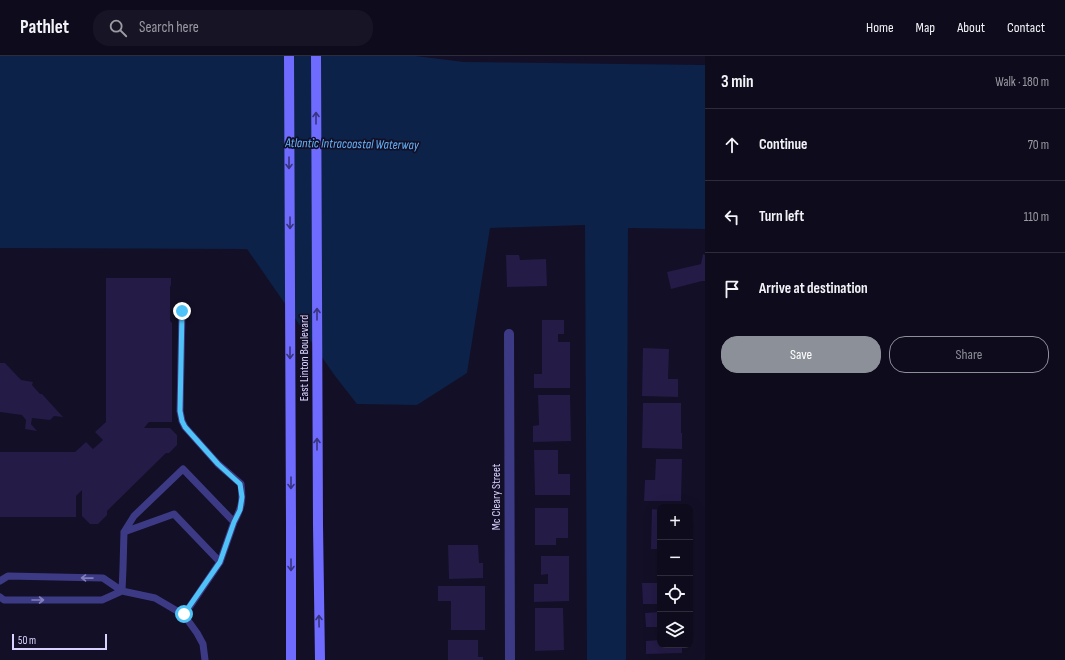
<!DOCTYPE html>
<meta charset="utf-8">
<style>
:root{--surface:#0e0b1c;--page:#171425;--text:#f1f3f6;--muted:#9b9ba3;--line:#2e2b3b;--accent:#8c9099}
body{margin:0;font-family:"Sofia Sans Condensed",sans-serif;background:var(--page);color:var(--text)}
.controls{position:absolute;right:12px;bottom:12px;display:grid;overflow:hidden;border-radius:8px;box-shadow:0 4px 16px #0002}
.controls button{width:36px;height:36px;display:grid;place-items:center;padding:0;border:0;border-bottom:1px solid var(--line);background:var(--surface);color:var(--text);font:20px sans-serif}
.scale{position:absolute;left:12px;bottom:10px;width:95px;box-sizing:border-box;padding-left:4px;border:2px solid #d9d4ff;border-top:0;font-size:11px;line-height:14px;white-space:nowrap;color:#d9d4ff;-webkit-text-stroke:3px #130f26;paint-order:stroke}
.stop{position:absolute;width:12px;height:12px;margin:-9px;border:3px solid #4fc3f7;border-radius:50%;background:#fff}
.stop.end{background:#4fc3f7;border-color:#fff;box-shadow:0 1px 4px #0008}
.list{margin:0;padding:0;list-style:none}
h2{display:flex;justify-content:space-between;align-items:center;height:52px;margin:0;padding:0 16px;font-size:17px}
h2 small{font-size:13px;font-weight:400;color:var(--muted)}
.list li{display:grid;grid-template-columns:26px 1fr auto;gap:12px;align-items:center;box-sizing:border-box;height:72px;padding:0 16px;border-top:1px solid var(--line)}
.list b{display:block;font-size:15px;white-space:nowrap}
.list em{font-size:13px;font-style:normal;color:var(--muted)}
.actions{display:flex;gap:8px;padding:12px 16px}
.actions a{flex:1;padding:9px 0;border:1px solid var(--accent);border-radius:16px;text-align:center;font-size:14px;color:var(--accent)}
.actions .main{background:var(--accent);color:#fff}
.icon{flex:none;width:22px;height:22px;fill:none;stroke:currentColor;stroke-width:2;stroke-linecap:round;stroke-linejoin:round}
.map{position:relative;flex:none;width:705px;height:604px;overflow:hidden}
header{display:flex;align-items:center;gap:24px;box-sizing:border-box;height:56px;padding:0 20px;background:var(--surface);border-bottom:1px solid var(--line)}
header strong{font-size:19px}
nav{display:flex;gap:22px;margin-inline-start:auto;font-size:14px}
.search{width:280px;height:36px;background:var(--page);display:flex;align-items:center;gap:10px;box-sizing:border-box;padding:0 14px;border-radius:16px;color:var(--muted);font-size:15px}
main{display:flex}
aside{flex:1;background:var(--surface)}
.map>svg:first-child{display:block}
.water{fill:#0c2248}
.building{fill:#241b47}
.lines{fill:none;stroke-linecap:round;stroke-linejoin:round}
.lane{stroke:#3d3a85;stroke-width:7}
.street{stroke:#3d3a85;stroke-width:10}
.secondary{stroke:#6f6bff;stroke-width:10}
.oneway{stroke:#38347d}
.oneway2{stroke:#837fbc}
.route{stroke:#4fc3f7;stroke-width:5}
.labels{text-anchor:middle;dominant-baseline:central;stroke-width:3.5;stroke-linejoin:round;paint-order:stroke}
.street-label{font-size:12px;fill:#d9d4ff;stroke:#130f26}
.water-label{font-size:13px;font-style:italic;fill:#62b6ff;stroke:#130f26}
</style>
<header>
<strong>Pathlet</strong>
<div class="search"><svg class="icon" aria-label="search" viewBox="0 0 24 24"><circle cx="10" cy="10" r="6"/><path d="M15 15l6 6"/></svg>Search here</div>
<nav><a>Home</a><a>Map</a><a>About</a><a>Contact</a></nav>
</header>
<main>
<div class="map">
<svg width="705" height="604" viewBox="0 0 705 604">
<rect width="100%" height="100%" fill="#130f26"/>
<path class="water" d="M0 0H416L464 6 705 9V173L628 172 626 604H587L585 169 490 172 467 317 417 349 357 348 335 320 247 193 0 192Z"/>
<path class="building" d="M703 198 705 199V225H702L671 233 667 216 701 208Z
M506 199H519L520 204 546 203 547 230 507 231Z
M106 222H171V229L170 231V265L172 267V366H149L144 372H170L177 379V389L169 397H166L107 455V459L98 468H90L82 460V434L76 440V461H0V396H75L86 386 93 393 103 384 95 376 106 366Z
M542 264H564V278H558V286H570V332H534V318H542Z
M643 292 669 293 668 323H678V341L642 340Z
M0 307H5L21 324 33 326 32 329 40 338H42L63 361 54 360 50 364 32 362 31 368 37 375 25 373 26 364 22 359 0 356Z
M538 339H570L571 385 533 386V370L539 369Z
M643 347H681V377H682V393L642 392Z
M534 394H558V418H570V439H535Z
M656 403H682L681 445H644L645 424H655Z
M535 452H568V482H556V489H535Z
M652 453 660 454V493H651Z
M448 489H478L479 507H483V522L449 523Z
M541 500H569V545L534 546V528H548V518L541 519Z
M657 504H660V548H643L642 527H658Z
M438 530H485V574H451V545H438Z
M535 552H563L564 594 535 595Z
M660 556V571H646L645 557Z
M448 584H478V601H483V604H448Z
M660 584V589H682V597L646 598V585Z"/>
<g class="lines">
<path class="lane" d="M182 255 180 355 182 365 185 371 218 408 241 428C243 445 242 451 234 466
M124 476 174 458 220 506
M0 525 8 520 103 522 122 535 155 542 184 559 197 577 203 588 205 604
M122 535 123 512 124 476 134 460 183 413 234 466 220 506 184 559
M0 541 4 544H102L122 535"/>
<path class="street" d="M509 278 510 604"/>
<path class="secondary" d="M289 0 291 470V604
M316 0 318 469 320 604"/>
</g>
<defs><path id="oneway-shaft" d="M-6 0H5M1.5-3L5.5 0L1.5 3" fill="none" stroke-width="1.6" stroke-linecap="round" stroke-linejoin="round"/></defs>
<g class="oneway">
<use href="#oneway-shaft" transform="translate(316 62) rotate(-90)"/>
<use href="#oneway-shaft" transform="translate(289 107) rotate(90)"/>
<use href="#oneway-shaft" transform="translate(290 167) rotate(90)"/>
<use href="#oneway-shaft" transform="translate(317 258) rotate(-90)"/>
<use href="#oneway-shaft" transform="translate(290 297) rotate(90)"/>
<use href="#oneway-shaft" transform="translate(317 388) rotate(-90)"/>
<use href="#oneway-shaft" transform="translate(291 427) rotate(90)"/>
<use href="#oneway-shaft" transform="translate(291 509) rotate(90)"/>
<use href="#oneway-shaft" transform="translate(319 565) rotate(-91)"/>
</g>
<g class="oneway2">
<use href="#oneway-shaft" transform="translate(87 522) rotate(-179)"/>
<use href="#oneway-shaft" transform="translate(38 544)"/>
</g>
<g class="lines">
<path class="route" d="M182 255 180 355 182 365 185 371 218 408 240 428 242 441 240 454 234 466 220 506 184 558"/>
</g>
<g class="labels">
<g class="street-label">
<text transform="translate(304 302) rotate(-90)">East Linton Boulevard</text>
<text transform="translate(496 441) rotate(-90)">Mc Cleary Street</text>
</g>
<g class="water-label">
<text transform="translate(352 88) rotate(1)">Atlantic Intracoastal Waterway</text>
</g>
</g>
</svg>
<div class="controls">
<button>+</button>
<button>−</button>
<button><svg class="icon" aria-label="locate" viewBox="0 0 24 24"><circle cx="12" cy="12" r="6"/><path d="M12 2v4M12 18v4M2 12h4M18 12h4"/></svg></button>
<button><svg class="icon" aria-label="layers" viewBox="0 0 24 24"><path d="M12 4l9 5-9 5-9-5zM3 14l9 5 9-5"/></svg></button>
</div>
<div class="scale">50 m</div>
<div class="stop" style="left:184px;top:558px"></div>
<div class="stop end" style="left:182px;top:255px"></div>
</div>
<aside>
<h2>3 min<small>Walk · 180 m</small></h2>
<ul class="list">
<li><svg class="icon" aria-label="ahead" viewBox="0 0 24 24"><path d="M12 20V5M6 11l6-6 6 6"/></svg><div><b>Continue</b></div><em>70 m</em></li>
<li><svg class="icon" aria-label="left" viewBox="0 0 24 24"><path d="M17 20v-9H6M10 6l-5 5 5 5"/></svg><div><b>Turn left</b></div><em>110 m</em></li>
<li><svg class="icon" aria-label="arrive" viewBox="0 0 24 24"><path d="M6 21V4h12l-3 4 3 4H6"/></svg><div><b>Arrive at destination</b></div></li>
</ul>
<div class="actions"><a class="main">Save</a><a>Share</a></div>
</aside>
</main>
